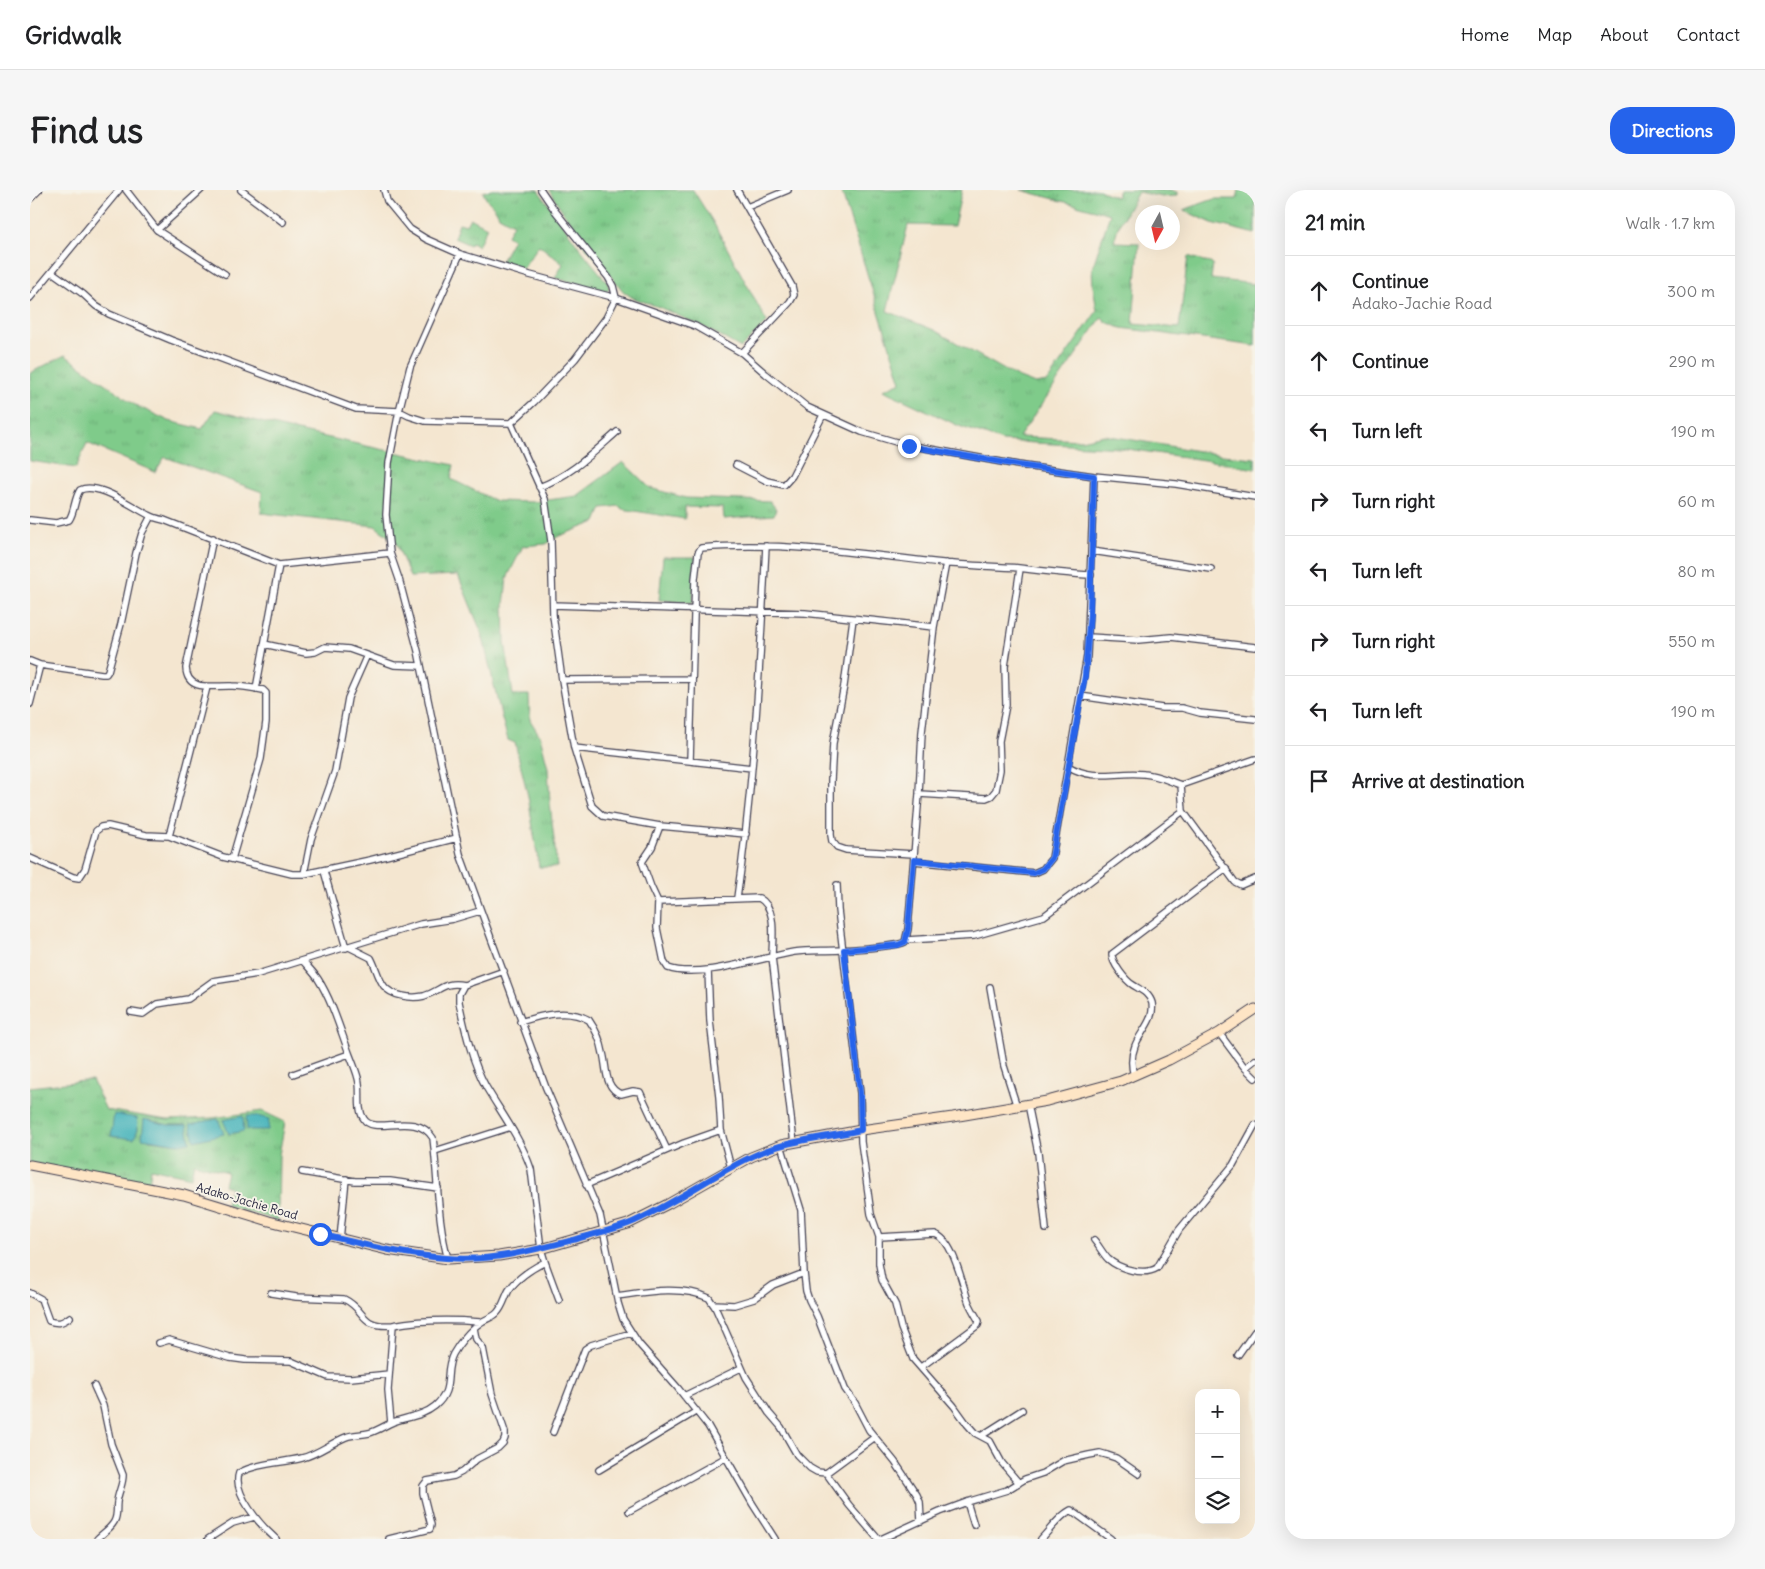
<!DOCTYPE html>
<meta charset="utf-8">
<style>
:root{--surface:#fff;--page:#f6f6f6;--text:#202124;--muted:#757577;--line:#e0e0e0;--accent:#2563eb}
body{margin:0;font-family:Delius,sans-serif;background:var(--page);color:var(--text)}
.controls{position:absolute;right:15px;bottom:15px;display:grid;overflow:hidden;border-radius:10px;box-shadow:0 5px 20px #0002}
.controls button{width:45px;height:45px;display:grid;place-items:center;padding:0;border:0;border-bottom:1px solid var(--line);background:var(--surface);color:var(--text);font:25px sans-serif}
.compass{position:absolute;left:1105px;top:15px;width:45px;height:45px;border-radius:50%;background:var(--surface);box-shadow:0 5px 20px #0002;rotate:188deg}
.stop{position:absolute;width:15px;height:15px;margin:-11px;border:4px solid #2563eb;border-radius:50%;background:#fff}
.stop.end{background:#2563eb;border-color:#fff;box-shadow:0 1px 5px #0008}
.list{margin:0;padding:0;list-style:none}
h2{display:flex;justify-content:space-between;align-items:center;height:65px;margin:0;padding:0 20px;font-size:21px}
h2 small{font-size:16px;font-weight:400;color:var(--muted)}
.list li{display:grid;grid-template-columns:32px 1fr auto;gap:15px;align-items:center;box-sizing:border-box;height:70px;padding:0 20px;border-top:1px solid var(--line)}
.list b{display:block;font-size:19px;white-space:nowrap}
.list p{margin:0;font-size:16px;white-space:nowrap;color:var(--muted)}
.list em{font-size:16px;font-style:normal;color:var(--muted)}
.icon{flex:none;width:28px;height:28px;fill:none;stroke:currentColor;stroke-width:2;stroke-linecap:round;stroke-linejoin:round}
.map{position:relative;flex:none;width:1225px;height:1349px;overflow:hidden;border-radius:20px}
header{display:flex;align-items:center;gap:30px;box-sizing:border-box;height:70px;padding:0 25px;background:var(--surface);border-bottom:1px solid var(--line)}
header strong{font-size:24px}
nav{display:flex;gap:28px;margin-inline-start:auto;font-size:18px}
.intro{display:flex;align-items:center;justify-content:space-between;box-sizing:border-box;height:120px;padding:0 30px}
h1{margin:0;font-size:35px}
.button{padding:12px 22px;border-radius:20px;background:var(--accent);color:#fff;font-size:18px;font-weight:700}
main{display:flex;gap:30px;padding:0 30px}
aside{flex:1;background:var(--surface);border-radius:20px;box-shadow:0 5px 20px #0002}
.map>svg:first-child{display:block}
.grass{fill:url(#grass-tufts);stroke:#507662;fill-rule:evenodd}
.park{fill:#7fcb8a;stroke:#507662}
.water{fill:#42b2ba;stroke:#326a7a}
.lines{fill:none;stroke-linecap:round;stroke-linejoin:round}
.street-casing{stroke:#423f51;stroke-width:8}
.secondary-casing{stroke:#423f51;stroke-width:11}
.street{stroke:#fff;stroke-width:5.5}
.secondary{stroke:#fee5c5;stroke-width:9}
.route{stroke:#2563eb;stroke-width:6}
.labels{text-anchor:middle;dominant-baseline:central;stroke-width:4;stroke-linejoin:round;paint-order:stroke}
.street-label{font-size:12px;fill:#22223b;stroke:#f7f3e8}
</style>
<header>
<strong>Gridwalk</strong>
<nav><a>Home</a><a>Map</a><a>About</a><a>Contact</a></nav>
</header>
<div class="intro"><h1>Find us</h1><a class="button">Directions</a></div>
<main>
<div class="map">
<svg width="1225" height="1349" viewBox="0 0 1225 1349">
<defs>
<pattern id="grass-tufts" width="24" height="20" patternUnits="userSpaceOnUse" patternTransform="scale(1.25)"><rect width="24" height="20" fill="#7fcb8a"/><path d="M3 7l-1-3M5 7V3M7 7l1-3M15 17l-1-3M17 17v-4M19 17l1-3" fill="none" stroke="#6dae78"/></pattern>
</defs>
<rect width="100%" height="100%" fill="#f7f3e8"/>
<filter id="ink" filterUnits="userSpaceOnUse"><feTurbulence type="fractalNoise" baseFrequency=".02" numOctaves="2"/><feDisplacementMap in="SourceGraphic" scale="10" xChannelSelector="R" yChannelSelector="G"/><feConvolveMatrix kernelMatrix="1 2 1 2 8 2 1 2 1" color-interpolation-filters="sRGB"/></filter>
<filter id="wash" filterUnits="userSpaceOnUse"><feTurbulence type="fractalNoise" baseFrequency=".0096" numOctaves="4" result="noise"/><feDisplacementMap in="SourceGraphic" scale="20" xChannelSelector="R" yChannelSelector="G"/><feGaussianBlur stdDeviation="1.12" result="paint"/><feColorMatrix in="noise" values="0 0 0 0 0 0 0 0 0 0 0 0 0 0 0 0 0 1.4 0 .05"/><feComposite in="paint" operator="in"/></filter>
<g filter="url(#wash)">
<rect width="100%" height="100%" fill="#f4e6d0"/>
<path class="grass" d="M461 0H508L549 57 577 92 579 97 578 101 525 88 533 74 509 55 492 79 470 73 483 49 477 45 483 34 469 26C464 13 456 13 453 2Z
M519 0H663L683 32 737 132 711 158 676 138 629 117 603 108 594 102 555 56Z
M811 0H932L924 36 878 35 857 121 904 140 987 187 1005 194 1017 192 1067 121 1063 96 1062 79 1080 24 991 0H1069L1086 7 1089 0H1140L1147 2V6L1132 7 1108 2 1088 37 1084 52 1109 53 1103 134 1149 138 1158 66 1183 74 1181 89 1225 94V156L1091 138 1076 132 1072 127 989 247 1051 250 1074 245 1192 265 1225 268V279L1188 272 1090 258 972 251 929 236 853 200 871 192Z
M1209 0H1225V44L1182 33 1153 20 1184 9H1207Z
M440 28 457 37 448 56 442 52 440 55 424 48 429 33 436 35Z
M35 165 105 215 139 231 172 239 185 220 254 238 424 275 421 289 466 311 504 312 547 306 593 272 620 298 656 308 740 311 746 319 744 325 694 329 693 318 655 317V329L592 319 589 316 572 318 566 332 529 346 516 354 493 356 477 388 474 415 475 452 483 505H499L500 530 510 546 518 578 520 613 527 677H509L498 606 485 553 478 550 471 525 452 444 428 385 380 387 366 352 345 336 231 323 232 302 135 267 125 282 57 253 46 278 0 271V183Z
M62 890 76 920 138 930 182 928 232 921 255 932 249 965 248 1031 196 1015 200 997 194 995 197 982 164 973 161 987 121 978 119 995 0 973V897ZM114 929 138 935H157L149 954 119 950Z"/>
<path class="park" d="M633 367H665L663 413 629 410Z"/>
<path class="water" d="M84 924 107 928 108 939 104 949 81 946Z
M213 926 214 941 199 944 193 930Z
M217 926H227L239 929 238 940H217L216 928Z
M114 929 138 935H157L160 952 149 954 112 948Z
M188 929 194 944 164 951 160 934Z"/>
</g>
<g filter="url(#ink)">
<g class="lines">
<g class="street-casing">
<path id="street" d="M96 0 127 40 195 84
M211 0 253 32
M354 0 357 11 380 39 396 49 430 64 500 85 586 108 665 136 712 163 736 184 777 217 832 242 873 254 988 275 1064 286 1146 294 1225 307
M707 0 762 96 764 105 760 112 712 163
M1 8 9 0
M717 17 758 0
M127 40 171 0
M430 64 380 177 369 221 359 273 356 325 360 363 369 389 388 461 430 664 516 898 570 1025 588 1113 593 1129 609 1154 647 1197 678 1236 722 1313 745 1349
M22 82 53 104 66 116 79 124 141 150 326 219 369 221 379 226 395 231 481 233 504 212 545 169 576 128 586 108 583 96 578 87 526 22 511 0
M0 108 89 0
M481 233 515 309 521 351 523 425 532 490 544 558 562 616 573 626 630 636 716 644
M706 275 737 291 754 295 762 286 793 225
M509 297C540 286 563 263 587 242
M0 330 26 333 39 330C45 321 44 309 50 300 68 291 102 317 119 325 124 328 129 329 134 330L249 375 360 363
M183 348 156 478C157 503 185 495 202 496 212 496 223 498 233 500L236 503V532L231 569 202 669
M1062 361 1181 379
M523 415 775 423 904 437
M823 429 814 496 803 553 801 590V645L802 651 807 657 816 660 884 664
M1059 447 1108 450 1141 447 1225 457
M234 454 276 463 285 462 295 457 319 459 364 475 391 476
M0 471 10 475 72 484H76L78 481 91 434 106 363 112 343 121 326
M532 490 662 489
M226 499 249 375
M1050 506 1132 518H1152L1170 523 1225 529
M0 514 10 475
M544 558 722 578
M660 571 665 389 668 363 671 358C752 351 833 364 913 373 938 376 964 376 989 378 1013 381 1037 384 1061 385
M1038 576C1064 592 1086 581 1114 584 1128 585 1139 591 1151 595L1225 569
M1151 595 1153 621 1205 692 1211 695 1225 689
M889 604 956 608 961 606 966 600 970 580 969 551 976 515 975 476 990 379
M630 636 622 657 612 672 621 697 628 712 627 738 634 772 638 778C669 789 730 768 764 762 779 760 794 761 810 760 823 759 865 757 875 752L878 739 889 604 892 542 904 437 916 373
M139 646 177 497
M0 668 43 687 49 688 55 679 66 641 71 637 78 636 116 645 139 646 193 667 262 684H274L340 670 427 648
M884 671 1004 683 1013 679 1022 668 1057 466 1064 286
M294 681 316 758
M274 684 281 649 305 581 318 508 337 465
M807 695 808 720 830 903 831 952 841 1024 849 1047V1074L852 1090 865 1114 871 1138 883 1169 924 1216 937 1234 945 1243 960 1251 972 1273 989 1293
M707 708C724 592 730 474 736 356
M628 712 729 708C748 718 742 750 742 767L764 953
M876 750 944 746 1014 726 1153 621
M319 757 341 768C346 777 348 788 354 796 361 806 382 809 394 806 411 801 413 791 434 795
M273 771C278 777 284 783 288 789 302 811 310 839 319 863 322 871 326 880 328 888 332 901 326 918 334 929 344 946 386 920 403 948 408 988 407 1030 418 1069
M678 780 680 831 689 907 691 940 701 978
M960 797 974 876 987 917
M101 822 113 824 127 814 158 809 183 791 228 784 391 734 423 729 450 721
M490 832C512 825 538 818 559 830 566 840 571 851 573 863 577 877 574 898 591 904L603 901 610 902 637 960
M1189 843 1215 878 1225 888
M1215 878 1225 870
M263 884 319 864
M1104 886C1101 876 1101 866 1105 856 1110 842 1125 830 1122 813 1119 803 1111 800 1103 795 1095 790 1082 773 1082 764L1196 678
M998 914 1008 963 1016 1039
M751 955 771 1020 774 1083 776 1101 779 1110 787 1126 815 1199 825 1213 839 1240 865 1272 887 1305 890 1312 891 1331
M405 961 481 937
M272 982 325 991H360L408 998
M556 995 654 953 691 940
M849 1047 905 1044C924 1050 932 1095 939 1113 942 1119 945 1125 949 1131L948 1135 891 1177
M310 1049 316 989
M1064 1050C1069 1056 1073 1064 1078 1069 1089 1079 1114 1086 1127 1078L1149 1040 1203 975 1225 935
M515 1072 529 1110
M0 1103 11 1109 19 1131C28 1134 32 1133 40 1127
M241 1103 266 1107 314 1109C337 1120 329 1138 363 1135
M587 1106C615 1102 652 1095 679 1108L685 1117 716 1187 739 1223 751 1237 767 1265 780 1278 787 1282 796 1283 845 1247
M683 1114 704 1115 724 1109 743 1095 774 1083
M129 1153 139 1150 200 1168 215 1170 261 1171 298 1187 321 1188 359 1184
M1208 1165 1225 1141
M64 1196 73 1216 81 1254 93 1285C93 1295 88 1302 87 1312 86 1319 88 1325 84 1332 80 1339 73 1343 67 1349
M654 1206 711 1178
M361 1233 358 1200 363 1135C390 1130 424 1130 450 1132
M523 1242 555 1159 561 1155 601 1143
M951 1246 992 1220
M569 1280 667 1221
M796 1283 819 1315 848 1349
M599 1321 695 1268
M944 1335 937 1312 977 1300 995 1289 1013 1283 1033 1271 1059 1265 1070 1263 1077 1265 1086 1268 1109 1284
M178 1349 203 1333 224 1327
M246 1349C231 1336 202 1303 209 1283 227 1273 252 1273 272 1268 288 1264 301 1253 316 1247 323 1244 331 1245 339 1243 347 1241 354 1236 363 1232 377 1227 393 1226 405 1216 425 1199 413 1183 423 1164 429 1153 440 1140 450 1133 455 1129 462 1128 467 1123 473 1117 475 1107 479 1100 488 1087 501 1079 515 1072L511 1059 501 979C491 949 472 924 456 897 442 872 435 840 429 812V804L434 795 474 781
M359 1349 400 1339 401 1335 393 1303V1296L397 1291 424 1286 432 1282 447 1269 468 1258 473 1253 475 1248V1242L462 1204 453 1158 446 1149 444 1138
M851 1349 910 1322 937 1312
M1011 1349C1020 1340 1030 1325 1041 1320L1081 1349"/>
</g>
<g class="secondary-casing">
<path id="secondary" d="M0 975 154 1005 239 1031 357 1060 418 1069 469 1066 511 1059 598 1034 638 1014 721 967 751 955 831 940 923 927 1017 911 1091 891 1139 870 1189 843 1225 819"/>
</g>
<use href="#street" class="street"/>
<use href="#secondary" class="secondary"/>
</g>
</g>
<g class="lines" filter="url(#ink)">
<path class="route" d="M290 1044C332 1054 373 1065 416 1068 461 1072 505 1060 547 1049 564 1044 582 1040 598 1034 641 1016 679 987 721 967 755 950 795 948 831 940L830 903 814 760 868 755 875 752 878 739 884 670 1004 683 1013 679 1022 668 1055 486 1060 422 1064 286 988 275 879 256"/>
</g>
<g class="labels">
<g class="street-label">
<text transform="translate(217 1011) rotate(16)">Adako-Jachie Road</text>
</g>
</g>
</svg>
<div class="controls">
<button>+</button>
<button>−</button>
<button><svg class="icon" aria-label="layers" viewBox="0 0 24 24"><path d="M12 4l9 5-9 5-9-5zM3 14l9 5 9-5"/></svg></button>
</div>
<svg class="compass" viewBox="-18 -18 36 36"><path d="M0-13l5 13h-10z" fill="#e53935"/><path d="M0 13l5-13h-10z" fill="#757577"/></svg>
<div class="stop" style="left:290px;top:1044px"></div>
<div class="stop end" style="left:879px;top:256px"></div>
</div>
<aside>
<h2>21 min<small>Walk · 1.7 km</small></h2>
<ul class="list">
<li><svg class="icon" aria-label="ahead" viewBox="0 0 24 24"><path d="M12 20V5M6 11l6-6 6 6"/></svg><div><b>Continue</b><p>Adako-Jachie Road</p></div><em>300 m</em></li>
<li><svg class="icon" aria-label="ahead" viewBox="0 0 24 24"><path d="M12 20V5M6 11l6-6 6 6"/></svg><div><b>Continue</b></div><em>290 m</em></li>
<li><svg class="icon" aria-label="left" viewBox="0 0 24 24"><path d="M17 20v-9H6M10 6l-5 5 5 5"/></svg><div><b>Turn left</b></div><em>190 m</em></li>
<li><svg class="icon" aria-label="right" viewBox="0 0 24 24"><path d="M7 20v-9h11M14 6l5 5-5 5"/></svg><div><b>Turn right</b></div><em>60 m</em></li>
<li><svg class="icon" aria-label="left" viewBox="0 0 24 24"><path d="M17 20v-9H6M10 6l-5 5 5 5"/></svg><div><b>Turn left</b></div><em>80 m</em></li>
<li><svg class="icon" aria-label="right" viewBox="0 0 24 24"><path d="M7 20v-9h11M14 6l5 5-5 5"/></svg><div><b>Turn right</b></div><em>550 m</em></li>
<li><svg class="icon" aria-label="left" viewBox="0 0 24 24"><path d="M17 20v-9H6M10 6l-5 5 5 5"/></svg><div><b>Turn left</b></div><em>190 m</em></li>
<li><svg class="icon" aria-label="arrive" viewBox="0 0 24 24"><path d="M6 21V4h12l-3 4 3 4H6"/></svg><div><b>Arrive at destination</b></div></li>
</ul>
</aside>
</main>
